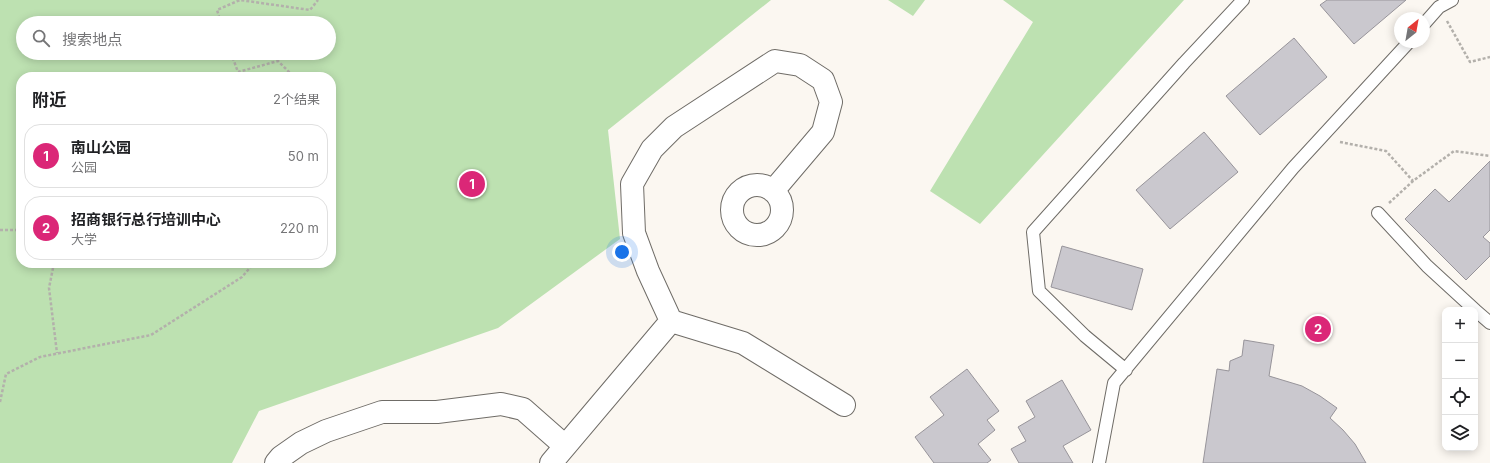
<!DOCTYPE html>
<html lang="zh">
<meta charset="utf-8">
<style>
:root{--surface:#fff;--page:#f6f6f6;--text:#202124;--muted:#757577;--line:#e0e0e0;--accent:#db2777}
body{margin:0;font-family:Inter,"Noto Sans SC",sans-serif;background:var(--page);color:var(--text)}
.controls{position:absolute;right:12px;bottom:12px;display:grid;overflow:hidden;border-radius:8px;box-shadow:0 2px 10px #0003}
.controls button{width:36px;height:36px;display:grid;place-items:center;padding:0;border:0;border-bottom:1px solid var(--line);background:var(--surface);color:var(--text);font:20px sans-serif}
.compass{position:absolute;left:1394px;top:12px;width:36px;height:36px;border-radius:50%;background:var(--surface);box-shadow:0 2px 10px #0003;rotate:31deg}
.you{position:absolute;left:622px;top:252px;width:14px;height:14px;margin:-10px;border:3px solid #fff;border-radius:50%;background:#1a73e8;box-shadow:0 0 0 6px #1a73e833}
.badge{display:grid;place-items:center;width:26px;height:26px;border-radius:50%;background:var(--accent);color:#fff;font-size:13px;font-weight:700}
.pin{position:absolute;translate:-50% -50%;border:2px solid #fff;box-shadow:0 1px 4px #0006}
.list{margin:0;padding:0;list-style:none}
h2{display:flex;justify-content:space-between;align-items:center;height:52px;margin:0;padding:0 16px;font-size:17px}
h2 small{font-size:13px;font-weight:400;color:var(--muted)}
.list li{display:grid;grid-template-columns:26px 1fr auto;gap:12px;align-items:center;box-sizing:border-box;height:64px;margin:0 8px 8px;padding:0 8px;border:1px solid var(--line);border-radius:16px}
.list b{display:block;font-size:15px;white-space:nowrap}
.list p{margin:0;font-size:13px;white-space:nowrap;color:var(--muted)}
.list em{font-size:13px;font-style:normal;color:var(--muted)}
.icon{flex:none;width:22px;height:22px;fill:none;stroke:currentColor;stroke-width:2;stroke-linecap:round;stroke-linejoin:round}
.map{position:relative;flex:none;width:1490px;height:463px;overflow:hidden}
.search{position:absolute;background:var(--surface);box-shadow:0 2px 10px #0003;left:16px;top:16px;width:320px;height:44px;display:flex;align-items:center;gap:10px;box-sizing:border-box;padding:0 14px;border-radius:22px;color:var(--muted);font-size:15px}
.panel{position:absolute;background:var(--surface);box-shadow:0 2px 10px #0003;left:16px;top:72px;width:320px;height:196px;border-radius:16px}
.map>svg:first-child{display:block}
.green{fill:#bde1b1;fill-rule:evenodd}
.building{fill:#cac8ce;stroke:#97949a}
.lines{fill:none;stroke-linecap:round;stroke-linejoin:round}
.lane-casing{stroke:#6f6c67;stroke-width:14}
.street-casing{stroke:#6f6c67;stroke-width:24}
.path{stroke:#b3b0ab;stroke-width:2.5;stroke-dasharray:3 2;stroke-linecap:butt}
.lane{stroke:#fff;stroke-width:12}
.street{stroke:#fff;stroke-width:22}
</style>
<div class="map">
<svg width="1490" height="463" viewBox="0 0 1490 463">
<rect width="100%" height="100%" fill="#fbf7f1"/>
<path class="green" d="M0 0H771L608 130 620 239 498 328 259 411 232 463H0ZM23 23H329V53H23ZM21 77H331V263H21Z
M888 0H925L913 16Z
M1003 0H1184L980 224 930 191 1033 22Z"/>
<path class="building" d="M1327 0H1406L1354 44 1320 5Z
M1294 38 1327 77 1260 135 1226 96Z
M1204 132 1238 172 1170 229 1136 190Z
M1490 161V230L1483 237 1490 243V256L1466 280 1405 219 1435 189 1449 202Z
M1062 246 1143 269 1132 310 1051 287Z
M1244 340 1274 345 1269 376 1302 386 1320 396 1337 408 1330 418 1343 430 1355 444 1366 463H1203L1217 369 1229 371 1230 361 1242 356Z
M967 369 999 411 987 420 995 430 978 444 991 460 987 463H934L915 437 944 415 930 397Z
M1062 380 1091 430 1063 446 1073 463H1019L1011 449 1026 441 1018 427 1035 417 1026 401Z"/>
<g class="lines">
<g class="lane-casing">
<path id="lane" d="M1424 24 1439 7 1452 0
M1378 213 1427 266 1475 310
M1475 310 1490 323
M1126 370 1085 336 1039 291 1033 232 1184 63 1243 0
M1099 463 1114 383 1293 168 1409 42"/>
</g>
<g class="street-casing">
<path id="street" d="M732 210a25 25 0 1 1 50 0a25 25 0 1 1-50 0Z
M773 191 823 132 831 102 823 80 800 65 775 61 674 127 652 149 632 184 634 233 648 271 671 321 743 343 844 405
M276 463 281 457 301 443 326 431 382 412H437L501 404 523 409 565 446
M551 463 671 321"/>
</g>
<path class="path" d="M1447 21 1470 62 1490 57
M221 23 217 10 240 0 310 10 318 0
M231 53 238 72 278 61 294 77
M1340 142 1386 151 1413 181
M1389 203 1413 181 1454 151 1490 156
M0 230H21
M54 263 49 288 57 353
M0 402 6 374 40 357 151 335 242 277 254 263"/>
<use href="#lane" class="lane"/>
<use href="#street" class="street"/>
</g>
</svg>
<div class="controls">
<button>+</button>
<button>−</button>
<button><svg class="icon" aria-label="locate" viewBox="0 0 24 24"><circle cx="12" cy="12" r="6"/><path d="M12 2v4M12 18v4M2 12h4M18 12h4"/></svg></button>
<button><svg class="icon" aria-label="layers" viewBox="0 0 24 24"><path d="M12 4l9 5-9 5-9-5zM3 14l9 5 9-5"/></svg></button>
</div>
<svg class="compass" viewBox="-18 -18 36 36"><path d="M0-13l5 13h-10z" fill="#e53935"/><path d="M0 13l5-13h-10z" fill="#757577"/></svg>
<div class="you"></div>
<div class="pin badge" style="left:472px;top:184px">1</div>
<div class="pin badge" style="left:1318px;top:329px">2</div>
<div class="search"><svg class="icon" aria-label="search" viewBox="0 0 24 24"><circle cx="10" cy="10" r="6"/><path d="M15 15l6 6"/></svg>搜索地点</div>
<section class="panel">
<h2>附近<small>2个结果</small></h2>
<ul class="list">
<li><span class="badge">1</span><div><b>南山公园</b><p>公园</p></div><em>50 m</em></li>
<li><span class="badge">2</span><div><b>招商银行总行培训中心</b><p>大学</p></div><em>220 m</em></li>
</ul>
</section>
</div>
